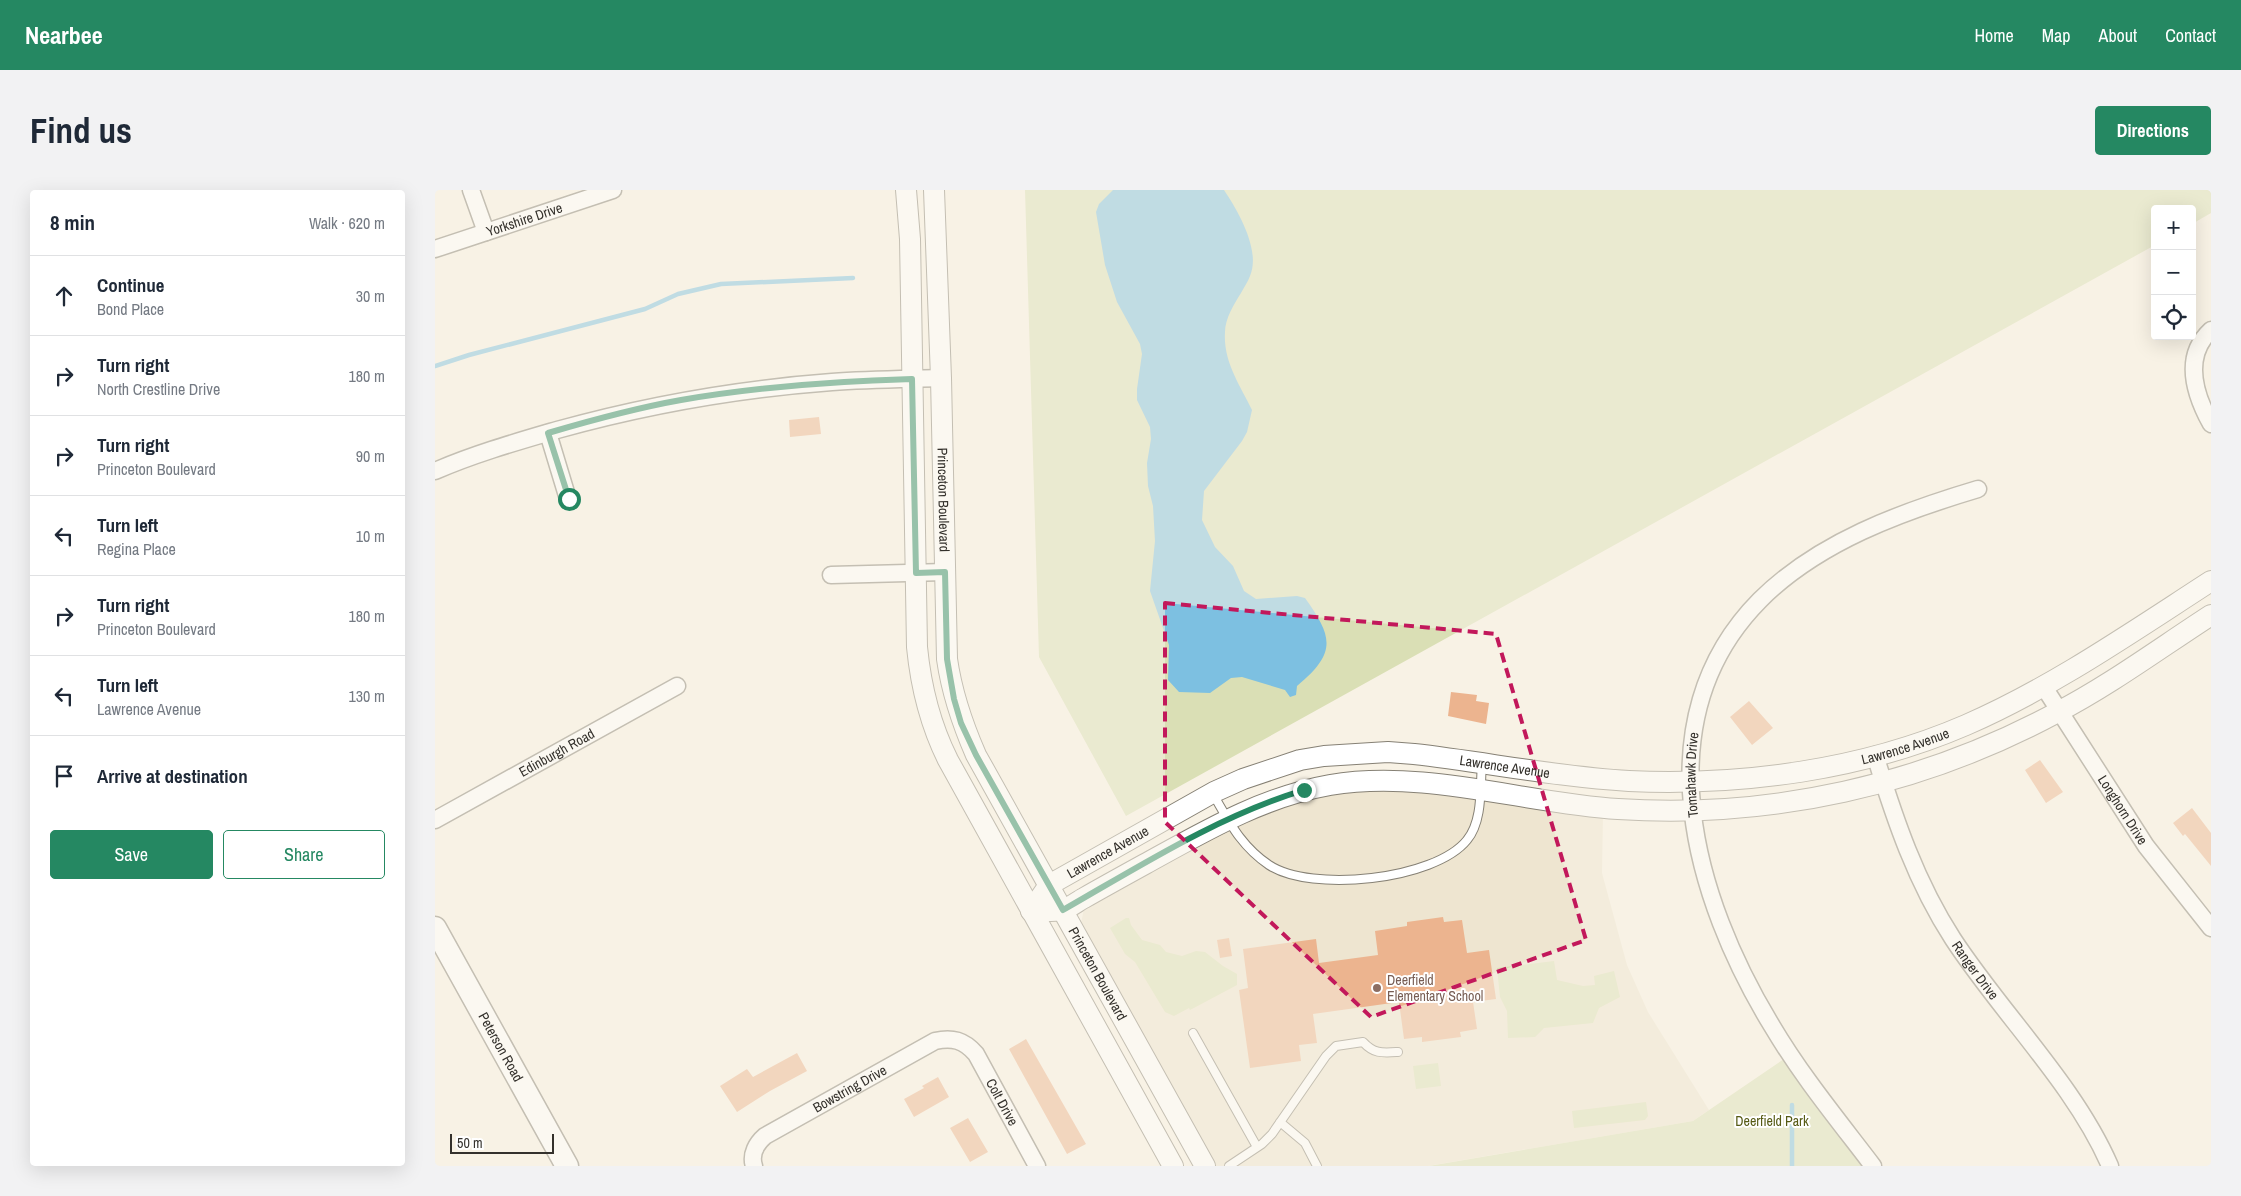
<!DOCTYPE html>
<meta charset="utf-8">
<style>
:root{--surface:#fff;--page:#f2f2f3;--text:#1f2937;--muted:#747a83;--line:#e0e1e3;--accent:#258862}
body{margin:0;font-family:"Archivo Narrow",sans-serif;background:var(--page);color:var(--text)}
.controls{position:absolute;right:15px;top:15px;display:grid;overflow:hidden;border-radius:5px;box-shadow:0 5px 20px #0002}
.controls button{width:45px;height:45px;display:grid;place-items:center;padding:0;border:0;border-bottom:1px solid var(--line);background:var(--surface);color:var(--text);font:25px sans-serif}
.scale{position:absolute;left:15px;bottom:12px;width:104px;box-sizing:border-box;padding-left:5px;border:2px solid #34312c;border-top:0;font-size:14px;line-height:18px;white-space:nowrap;color:#34312c;-webkit-text-stroke:4px #fff;paint-order:stroke}
.stop{position:absolute;width:15px;height:15px;margin:-11px;border:4px solid #258862;border-radius:50%;background:#fff}
.stop.end{background:#258862;border-color:#fff;box-shadow:0 1px 5px #0008}
.list{margin:0;padding:0;list-style:none}
h2{display:flex;justify-content:space-between;align-items:center;height:65px;margin:0;padding:0 20px;font-size:21px}
h2 small{font-size:16px;font-weight:400;color:var(--muted)}
.list li{display:grid;grid-template-columns:32px 1fr auto;gap:15px;align-items:center;box-sizing:border-box;height:80px;padding:0 20px;border-top:1px solid var(--line)}
.list b{display:block;font-size:19px;white-space:nowrap}
.list p{margin:0;font-size:16px;white-space:nowrap;color:var(--muted)}
.list em{font-size:16px;font-style:normal;color:var(--muted)}
.actions{display:flex;gap:10px;padding:15px 20px}
.actions a{flex:1;padding:11px 0;border:1px solid var(--accent);border-radius:5px;text-align:center;font-size:18px;color:var(--accent)}
.actions .main{background:var(--accent);color:#fff}
.icon{flex:none;width:28px;height:28px;fill:none;stroke:currentColor;stroke-width:2;stroke-linecap:round;stroke-linejoin:round}
.map{position:relative;flex:none;width:1776px;height:976px;overflow:hidden;border-radius:5px}
header{display:flex;align-items:center;gap:30px;box-sizing:border-box;height:70px;padding:0 25px;background:var(--accent);color:#fff}
header strong{font-size:24px}
nav{display:flex;gap:28px;margin-inline-start:auto;font-size:18px}
.intro{display:flex;align-items:center;justify-content:space-between;box-sizing:border-box;height:120px;padding:0 30px}
h1{margin:0;font-size:35px}
.button{padding:12px 22px;border-radius:5px;background:var(--accent);color:#fff;font-size:18px;font-weight:700}
main{display:flex;gap:30px;padding:0 30px}
aside{flex:1;background:var(--surface);border-radius:5px;box-shadow:0 5px 20px #0002}
.map>svg:first-child{display:block}
.built{fill:#eee5d0}
.green{fill:#dadfb5}
.water{fill:#7dc0e1}
.lines{fill:none;stroke-linecap:round;stroke-linejoin:round}
.stream{stroke:#7dc0e1;stroke-width:4.5}
.building{fill:#ecb48f}
.service-casing{stroke:#868175;stroke-width:10}
.minor-casing{stroke:#868175;stroke-width:19}
.tertiary-casing{stroke:#868175;stroke-width:22}
.secondary-casing{stroke:#868175;stroke-width:25}
.service{stroke:#fff;stroke-width:8}
.minor{stroke:#fff;stroke-width:16}
.tertiary{stroke:#fff;stroke-width:20}
.secondary{stroke:#fff;stroke-width:22}
.route{stroke:#258862;stroke-width:6}
.marked{fill:none;stroke:#c2185b;stroke-width:4;stroke-dasharray:10 6;stroke-linejoin:round}
.education-dot{fill:#8d6e63;stroke:#fff;stroke-width:2}
.labels{text-anchor:middle;dominant-baseline:central;stroke-width:4;stroke-linejoin:round;paint-order:stroke}
.street-label{font-size:14px;fill:#34312c;stroke:#fff}
.education-label{font-size:14px;fill:#785e54;stroke:#fff;text-anchor:start}
.park-label{font-size:14px;fill:#565a14;stroke:#fff}
</style>
<header>
<strong>Nearbee</strong>
<nav><a>Home</a><a>Map</a><a>About</a><a>Contact</a></nav>
</header>
<div class="intro"><h1>Find us</h1><a class="button">Directions</a></div>
<main>
<aside>
<h2>8 min<small>Walk · 620 m</small></h2>
<ul class="list">
<li><svg class="icon" aria-label="ahead" viewBox="0 0 24 24"><path d="M12 20V5M6 11l6-6 6 6"/></svg><div><b>Continue</b><p>Bond Place</p></div><em>30 m</em></li>
<li><svg class="icon" aria-label="right" viewBox="0 0 24 24"><path d="M7 20v-9h11M14 6l5 5-5 5"/></svg><div><b>Turn right</b><p>North Crestline Drive</p></div><em>180 m</em></li>
<li><svg class="icon" aria-label="right" viewBox="0 0 24 24"><path d="M7 20v-9h11M14 6l5 5-5 5"/></svg><div><b>Turn right</b><p>Princeton Boulevard</p></div><em>90 m</em></li>
<li><svg class="icon" aria-label="left" viewBox="0 0 24 24"><path d="M17 20v-9H6M10 6l-5 5 5 5"/></svg><div><b>Turn left</b><p>Regina Place</p></div><em>10 m</em></li>
<li><svg class="icon" aria-label="right" viewBox="0 0 24 24"><path d="M7 20v-9h11M14 6l5 5-5 5"/></svg><div><b>Turn right</b><p>Princeton Boulevard</p></div><em>180 m</em></li>
<li><svg class="icon" aria-label="left" viewBox="0 0 24 24"><path d="M17 20v-9H6M10 6l-5 5 5 5"/></svg><div><b>Turn left</b><p>Lawrence Avenue</p></div><em>130 m</em></li>
<li><svg class="icon" aria-label="arrive" viewBox="0 0 24 24"><path d="M6 21V4h12l-3 4 3 4H6"/></svg><div><b>Arrive at destination</b></div></li>
</ul>
<div class="actions"><a class="main">Save</a><a>Share</a></div>
</aside>
<div class="map">
<svg width="1776" height="976" viewBox="0 0 1776 976">
<rect width="100%" height="100%" fill="#f8f2e5"/>
<path class="built" d="M968 599 1168 625 1167 683 1192 775 1213 822 1274 920 1258 931 993 976H779L646 733 649 719 817 626 894 603Z"/>
<path class="green" d="M590 0H1776V23L1757 34V19H1720V55L691 626 604 467Z
M691 728H694L696 735 707 750 725 755 731 762 747 766 761 761 770 762 788 776 802 784V795L755 820 754 818 739 826 730 822 700 772 690 764 675 738Z
M1119 771 1122 790 1148 796 1160 795 1159 786 1179 781 1185 807 1164 818 1158 833 1109 838 1100 847 1073 848 1072 821 1065 807 1062 778Z
M1349 869 1427 976H994L1258 931Z
M1003 873 1006 896 981 899 978 876Z
M1211 912 1213 926 1210 930 1139 938 1137 921Z"/>
<path class="water" d="M678 0H789C803 21 826 60 815 86 813 92 809 97 806 103 799 114 790 129 790 142 788 172 805 195 817 220L812 242 807 251 769 301 767 330 780 357 798 376 809 401 821 409 862 406 870 408C898 447 902 463 862 496L861 505 855 507 850 500 807 487 796 488 775 503 744 502 733 490 734 455 715 401 720 351 718 316 713 296 712 273 716 249 715 237 702 210V199L707 164 705 154 682 112 670 75 661 22 664 14Z"/>
<g class="lines">
<path class="stream" d="M0 176 34 165 210 119 243 104 286 94 418 88
M1357 915V976"/>
</g>
<path class="building" d="M384 227 386 244 355 247 354 230Z
M1016 502 1042 505 1041 511 1054 513 1051 534 1013 526Z
M1314 511 1338 538 1317 555 1295 527Z
M1605 570 1628 602 1611 613 1590 580Z
M1757 618 1776 643V676L1750 644 1748 646 1738 633Z
M1008 727 1009 732 1027 730 1032 763 1054 760 1061 809 1038 812 1042 839 1025 842 1026 847 987 852V847L969 849 964 812 878 824 882 853 864 855 866 871 815 878 804 800 813 798 808 759 881 749 884 773 943 765 940 741 972 736V732Z
M794 748 797 766 785 768 782 750Z
M591 849 651 954 632 964 574 859Z
M362 863 372 881 335 901 302 922 285 896 312 879 318 887Z
M503 887 514 907 479 927 469 909 489 898 487 896Z
M533 928 553 962 535 972 515 938Z"/>
<g class="lines">
<g class="service-casing">
<path id="service" d="M778 604C795 633 806 656 834 675 876 703 1000 690 1032 650 1048 631 1045 597 1047 573
M758 843 822 957
M845 932 870 953 882 976
M794 976 827 954 837 944 891 866 901 856 928 852C939 864 947 863 963 862"/>
</g>
<g class="minor-casing">
<g id="minor">
<path d="M36 0 51 42"/>
<path id="s1" d="M0 59 178 0"/>
<path d="M1776 140C1747 167 1760 205 1776 234"/>
<path d="M113 243 133 309"/>
<path d="M0 281C39 264 81 252 122 240 212 215 303 199 397 192 433 189 470 189 506 188"/>
<path d="M396 385 510 382"/>
<path id="s2" d="M1609 497 1711 656 1776 738"/>
<path id="s3" d="M1440 565C1460 630 1481 692 1518 749 1567 824 1640 895 1675 976"/>
<path id="s4" d="M0 630 242 496"/>
<path id="s5" d="M319 976C315 964 322 953 330 946L500 851C517 847 529 850 541 864L602 976"/>
<path id="s6" d="M1438 976C1403 930 1366 885 1337 836 1260 710 1206 530 1325 410 1383 352 1466 322 1543 299"/>
</g>
</g>
<g class="tertiary-casing">
<g id="tertiary">
<path d="M471 0 475 49 482 457C486 498 495 534 513 570L738 976"/>
<path id="s7" d="M499 0 506 188 512 469C517 504 527 533 541 565L770 976"/>
<path id="s8" d="M596 721 614 695 779 602 808 589 865 570 889 566 953 562 979 564C1050 572 1122 587 1194 591 1307 596 1427 580 1531 535 1618 497 1697 442 1776 391"/>
<path d="M596 721C605 721 618 722 627 720 635 718 643 711 649 708 670 696 690 685 710 674 770 641 827 607 895 595 989 579 1089 613 1183 619 1336 629 1487 595 1621 523 1675 495 1725 458 1776 425"/>
</g>
</g>
<g class="secondary-casing">
<g id="secondary">
<path id="s9" d="M0 738 132 976"/>
</g>
</g>
<use href="#service" class="service"/>
<use href="#minor" class="minor"/>
<use href="#tertiary" class="tertiary"/>
<use href="#secondary" class="secondary"/>
</g>
<g class="lines">
<path class="route" d="M134 309 113 243C157 230 201 218 246 210 323 197 400 191 477 189L481 383 510 382 512 469 519 509 526 533 541 565 628 720C705 676 783 626 869 600"/>
</g>
<path d="M0 0H1776V976H0ZM730 413 1061 444 1151 750 936 827 730 632Z" fill="#f8f2e5" fill-opacity=".55" fill-rule="evenodd"/>
<path class="marked" d="M730 413 1061 444 1151 750 936 827 730 632Z"/>
<circle class="education-dot" cx="942" cy="798" r="5"/>
<g class="labels">
<g class="street-label">
<text stroke="none"><textPath href="#s1" startOffset="94">Yorkshire Drive</textPath></text>
<text stroke="none"><textPath href="#s7" startOffset="310">Princeton Boulevard</textPath></text>
<text stroke="none"><textPath href="#s8" startOffset="924">Lawrence Avenue</textPath></text>
<text stroke="none"><textPath href="#s4" startOffset="139">Edinburgh Road</textPath></text>
<text stroke="none"><textPath href="#s8" startOffset="519">Lawrence Avenue</textPath></text>
<text stroke="none"><textPath href="#s6" startOffset="440">Tomahawk Drive</textPath></text>
<text stroke="none"><textPath href="#s2" startOffset="146">Longhorn Drive</textPath></text>
<text stroke="none"><textPath href="#s8" startOffset="99">Lawrence Avenue</textPath></text>
<text stroke="none"><textPath href="#s3" startOffset="239">Ranger Drive</textPath></text>
<text stroke="none"><textPath href="#s7" startOffset="820">Princeton Boulevard</textPath></text>
<text stroke="none"><textPath href="#s9" startOffset="136">Peterson Road</textPath></text>
<text stroke="none"><textPath href="#s5" startOffset="131">Bowstring Drive</textPath></text>
<text stroke="none"><textPath href="#s5" startOffset="329">Colt Drive</textPath></text>
</g>
<g class="education-label">
<text x="952" y="790">Deerfield<tspan x="952" dy="16">Elementary School</tspan></text>
</g>
<g class="park-label">
<text x="1337" y="931">Deerfield Park</text>
</g>
</g>
</svg>
<div class="controls">
<button>+</button>
<button>−</button>
<button><svg class="icon" aria-label="locate" viewBox="0 0 24 24"><circle cx="12" cy="12" r="6"/><path d="M12 2v4M12 18v4M2 12h4M18 12h4"/></svg></button>
</div>
<div class="scale">50 m</div>
<div class="stop" style="left:134px;top:309px"></div>
<div class="stop end" style="left:869px;top:600px"></div>
</div>
</main>
